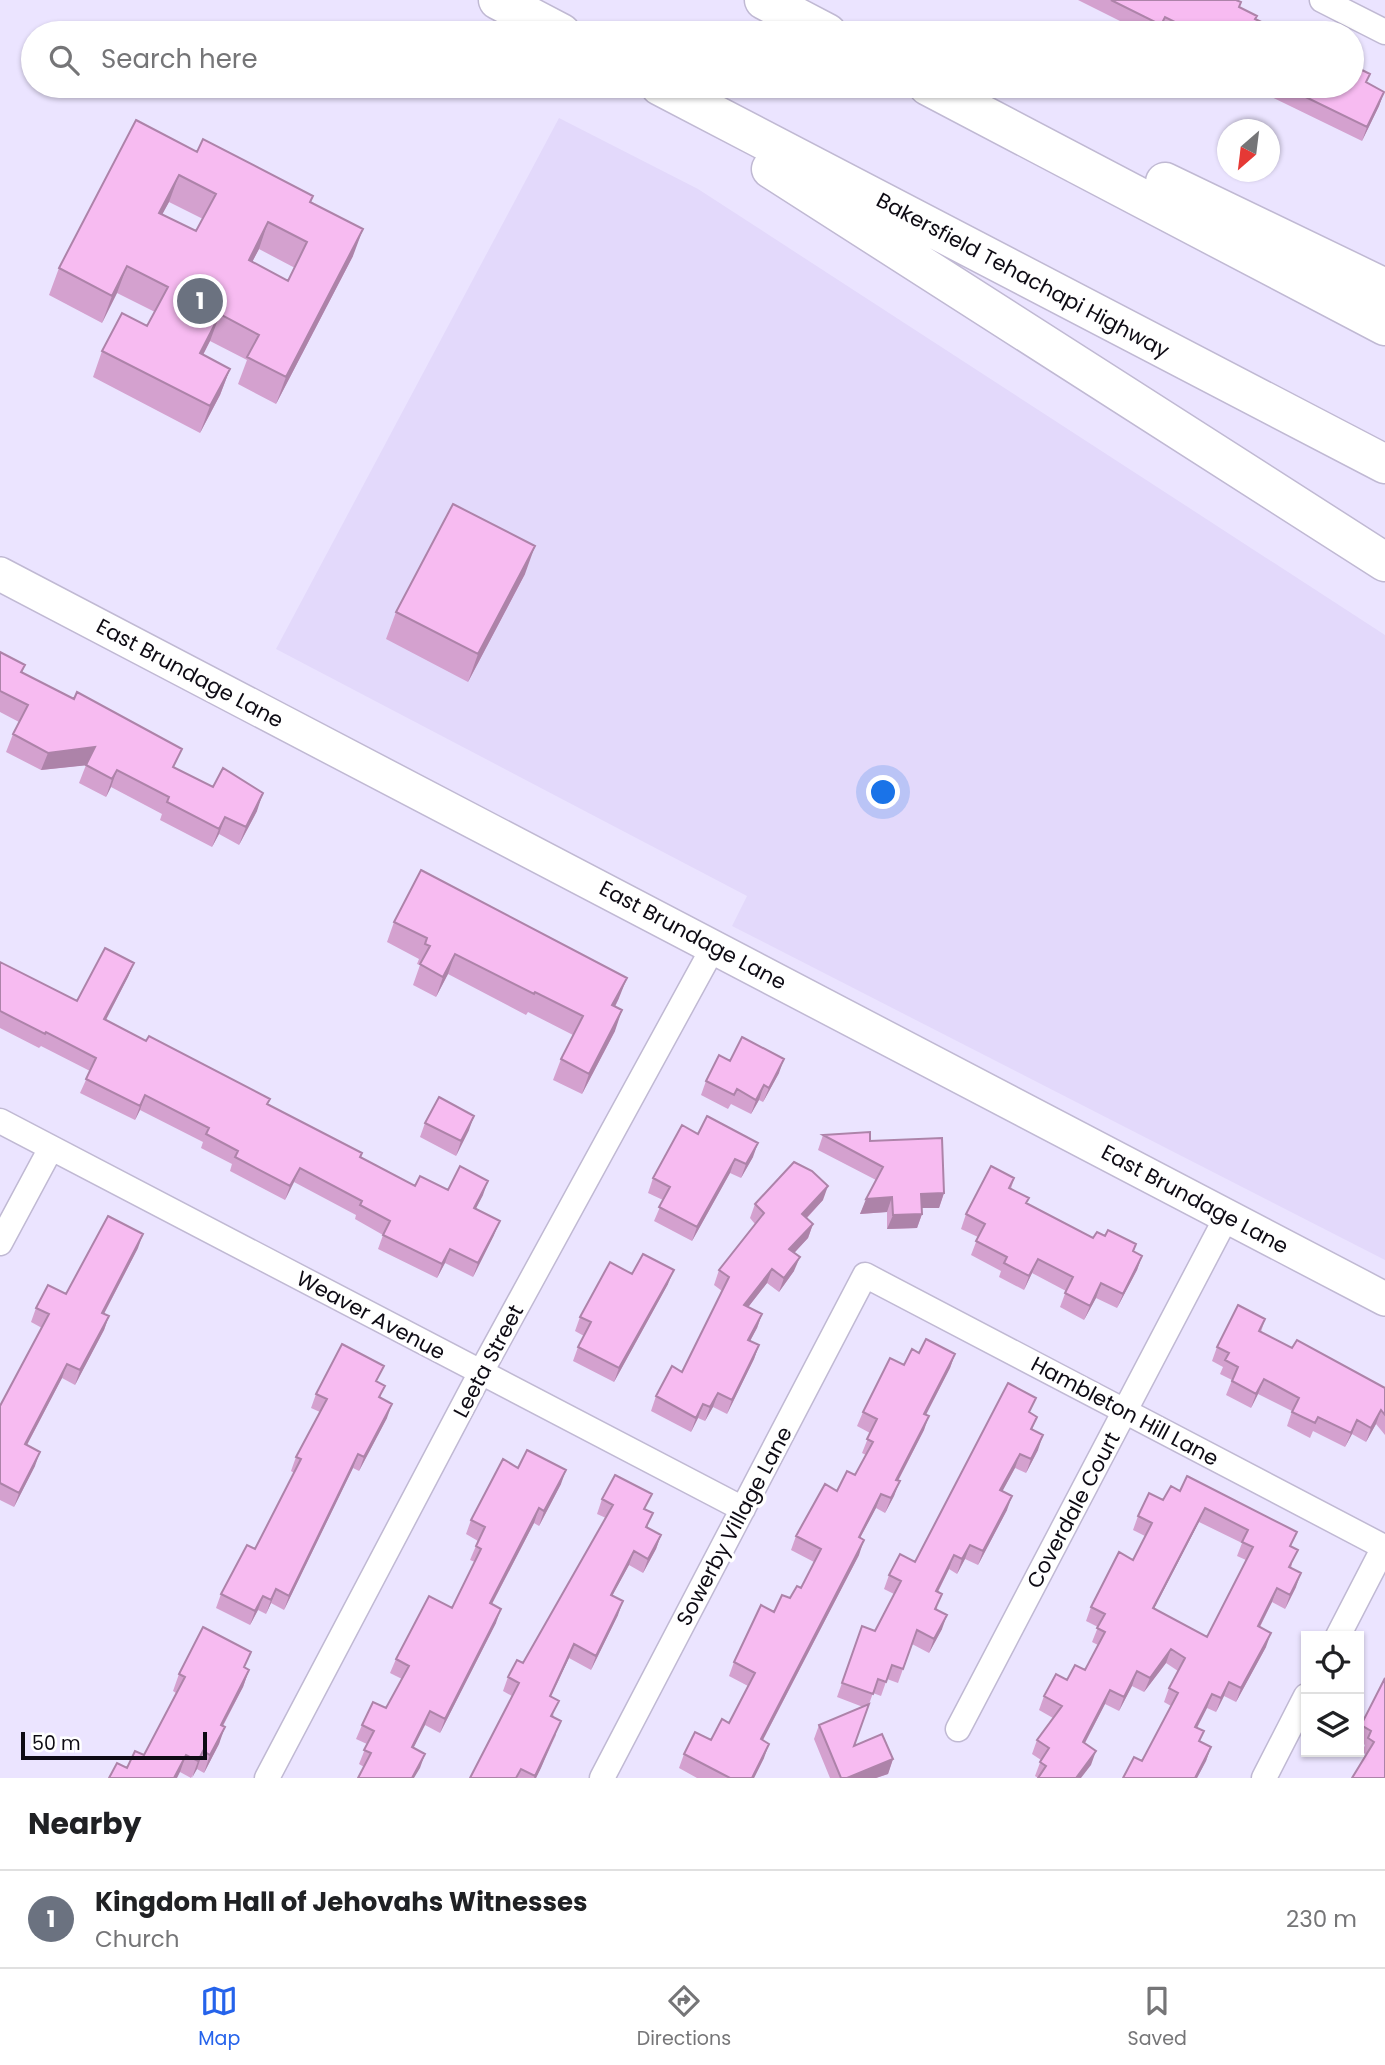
<!DOCTYPE html>
<style>
:root{--surface:#fff;--page:#f6f6f6;--text:#202124;--muted:#757577;--line:#e0e0e0;--accent:#2563eb}
body{margin:0;font-family:Poppins,sans-serif;background:var(--page);color:var(--text)}
.controls{position:absolute;right:21px;bottom:21px;display:grid;overflow:hidden;border-radius:0px;box-shadow:0 2px 5px #0004}
.controls button{width:63px;height:63px;display:grid;place-items:center;padding:0;border:0;border-bottom:2px solid var(--line);background:var(--surface);color:var(--text);font:35px sans-serif}
.compass{position:absolute;left:1217px;top:119px;width:63px;height:63px;border-radius:50%;background:var(--surface);box-shadow:0 2px 5px #0004;rotate:208deg}
.scale{position:absolute;left:21px;bottom:18px;width:186px;box-sizing:border-box;padding-left:7px;border:4px solid #0e0b14;border-top:0;font-size:19px;line-height:24px;white-space:nowrap;color:#0e0b14;-webkit-text-stroke:5px #fff;paint-order:stroke}
.you{position:absolute;left:884px;top:793px;width:24px;height:24px;margin:-18px;border:5px solid #fff;border-radius:50%;background:#1a73e8;box-shadow:0 0 0 10px #1a73e833}
.badge{display:grid;place-items:center;width:46px;height:46px;border-radius:50%;background:var(--accent);color:#fff;font-size:23px;font-weight:700}
.pin{position:absolute;translate:-50% -50%;border:4px solid #fff;box-shadow:0 2px 7px #0006}
.list{margin:0;padding:0;list-style:none}
h2{display:flex;justify-content:space-between;align-items:center;height:91px;margin:0;padding:0 28px;font-size:30px}
h2 small{font-size:23px;font-weight:400;color:var(--muted)}
.list li{display:grid;grid-template-columns:46px 1fr auto;gap:21px;align-items:center;box-sizing:border-box;height:98px;padding:0 28px;border-top:2px solid var(--line)}
.list b{display:block;font-size:26px;white-space:nowrap}
.list p{margin:0;font-size:23px;white-space:nowrap;color:var(--muted)}
.list em{font-size:23px;font-style:normal;color:var(--muted)}
.icon{flex:none;width:38px;height:38px;fill:none;stroke:currentColor;stroke-width:2;stroke-linecap:round;stroke-linejoin:round}
.map{position:relative;flex:none;width:1385px;height:1778px;overflow:hidden}
.search{position:absolute;background:var(--surface);box-shadow:0 2px 5px #0004;left:21px;right:21px;top:21px;height:77px;display:flex;align-items:center;gap:18px;box-sizing:border-box;padding:0 24px;border-radius:38px;color:var(--muted);font-size:26px}
.sheet{height:189px;background:var(--surface)}
nav{display:flex;justify-content:space-around;align-items:center;box-sizing:border-box;height:98px;border-top:2px solid var(--line);background:var(--surface);font-size:19px;color:var(--muted)}
nav a{display:grid;justify-items:center;gap:4px}
nav .on{color:var(--accent)}
.map>svg:first-child{display:block}
.built{fill:#e3d9fb}
.lines{fill:none;stroke-linecap:round;stroke-linejoin:round}
.street-casing{stroke:#c0b9d3;stroke-width:27}
.secondary-casing{stroke:#c0b9d3;stroke-width:36}
.highway-casing{stroke:#c0b9d3;stroke-width:41}
.street{stroke:#fff;stroke-width:24}
.secondary{stroke:#fff;stroke-width:33}
.highway{stroke:#fff;stroke-width:38}
.wall{fill:#d4a1cf;fill-rule:evenodd}
.shaded-wall{fill:#ad83a9}
.building{fill:#f7bbf1;stroke:#ad83a9;stroke-width:2;fill-rule:evenodd}
.labels{text-anchor:middle;dominant-baseline:central;stroke-width:7;stroke-linejoin:round;paint-order:stroke}
.street-label{font-size:21px;fill:#0e0b14;stroke:#fff}
</style>
<div class="map">
<svg width="1385" height="1778" viewBox="0 0 1385 1778">
<rect width="100%" height="100%" fill="#ebe4ff"/>
<path class="built" d="M559 118 698 189 1385 635V1260L732 926 747 896 276 649Z"/>
<g class="lines">
<g class="street-casing">
<path id="street" d="M1322 0 1385 32
M0 1121 743 1509
M0 1243 51 1148
M958 1729 1227 1216
M267 1778 481 1372 714 946
M602 1778 865 1275 1384 1547 1338 1636
M1264 1778 1306 1696"/>
</g>
<g class="secondary-casing">
<path id="secondary" d="M0 574 1385 1299"/>
</g>
<g class="highway-casing">
<path id="highway" d="M498 0 561 33
M764 0 827 33
M660 86 1385 464
M928 86 1385 326
M771 169 1385 562
M1165 182 1385 288"/>
</g>
<use href="#street" class="street"/>
<use href="#secondary" class="secondary"/>
<use href="#highway" class="highway"/>
</g>
<path class="wall" d="M1078 0H1236L1239 7 1255 20 1285 33H1164L1159 31 1158 33H1144Z
M1352 54 1360 58 1356 67 1367 83 1384 92 1379 106 1362 141 1249 86H1352Z
M197 152 311 202 353 256 276 404 238 384 247 360 210 341 203 355 230 369 220 395 200 433 93 377 102 351 147 326 155 312 117 293 102 323 49 295 59 268ZM169 202 203 219 196 231 162 214ZM259 249 295 268 288 281 252 262Z
M525 574 468 682 386 639 396 612Z
M0 652 25 665 22 673 175 768 257 811 239 845 219 834 212 847 160 820 162 814 111 787 106 797 79 783 86 765 41 770 6 752 13 734 19 722 0 712Z
M394 922 619 998 615 1007V1031L582 1094 553 1080 561 1059 573 1035 528 1012 526 1015 448 974 436 997 413 985 420 965 417 964 419 959 387 942Z
M0 962 77 1001 134 963 128 977 106 1020 146 1041 270 1099 268 1105 361 1158 415 1186 483 1195 476 1208 494 1235 473 1277 445 1263 437 1278 378 1249 383 1235 355 1219 356 1215 294 1182 285 1200 230 1171 232 1164 201 1148 203 1142 140 1110 135 1120 80 1093 90 1071 41 1046 39 1048 0 1028Z
M730 1061 779 1073 763 1102 759 1100 751 1114 731 1104 728 1109 701 1095 706 1081Z
M425 1123 469 1130 456 1156 420 1137Z
M698 1134 753 1157 741 1178 730 1173 692 1241 654 1221 663 1200 648 1193 653 1178Z
M823 1135 870 1141 944 1193 939 1208H922V1214L917 1228 887 1229V1212L860 1214 876 1180 818 1150Z
M1014 1178 1011 1189 1029 1198 1026 1204 1093 1238 1105 1236 1136 1244 1134 1251 1142 1256 1137 1270 1117 1308 1096 1298 1084 1320 1060 1307 1066 1291 1032 1273 1024 1290 999 1277 1001 1271 971 1255 978 1237 961 1229 966 1214Z
M823 1200 807 1218 813 1224 808 1238 794 1253V1271L779 1292 767 1283 748 1307 762 1314 757 1328 750 1341 759 1345 754 1359 727 1414 713 1407 705 1421 698 1418 691 1432 651 1411 656 1396 682 1372 722 1291 714 1285 719 1270 755 1224 750 1218 755 1204Z
M138 1248 104 1314 109 1316 104 1330 75 1385 62 1378 27 1445 35 1466 14 1507 0 1500V1406L42 1328 31 1322 36 1308 66 1294Z
M632 1274 668 1284 614 1382 573 1361 578 1347 584 1336 575 1331 580 1317Z
M1265 1319 1261 1332 1292 1348 1385 1388V1435L1376 1424 1366 1442 1352 1434 1345 1447 1313 1431 1310 1438 1287 1426 1292 1411 1258 1394 1251 1408 1226 1395 1232 1380 1220 1374 1223 1367 1212 1361 1217 1347Z
M919 1353 955 1354 950 1368 926 1415 924 1430 898 1481 894 1496 885 1513 876 1508 860 1538 859 1555 763 1740 764 1758 754 1778H697L679 1768 684 1754 711 1740 729 1723 748 1686 729 1676 734 1662 774 1612 801 1588 814 1562 791 1550 796 1536 837 1491 855 1475 866 1455 862 1453 870 1433 857 1426 863 1412 904 1365Z
M377 1382 387 1418 359 1471 353 1468 284 1610 271 1603 266 1614 258 1610 250 1625 216 1608 221 1594 255 1549 294 1473 291 1471 296 1457 320 1412 311 1408 316 1394Z
M1031 1413 1037 1417 1032 1430 1038 1450 1026 1473 1015 1468 1002 1491 1007 1510 978 1565 965 1559 957 1574 949 1569 938 1592 937 1610 942 1629 929 1653 912 1644 898 1683 887 1679 881 1696 873 1693 854 1746 893 1759 888 1774 876 1778H830L814 1739 819 1725 863 1707 837 1697 862 1626 875 1631 894 1594 884 1589 889 1575 915 1562Z
M518 1468 561 1484 539 1526 534 1523 492 1604 496 1623 440 1733 425 1725 413 1748 420 1768 364 1767 359 1764 367 1744 356 1739 362 1725 386 1708 402 1679 390 1673 396 1659 452 1608 475 1562 470 1560 478 1541 466 1534 471 1520Z
M1171 1486 1291 1547 1292 1564 1291 1568 1296 1587 1285 1609 1272 1602 1260 1627 1266 1647 1236 1702 1224 1696 1216 1712 1207 1708 1197 1728 1200 1741 1211 1747 1206 1761 1197 1778H1123L1142 1761 1171 1706 1164 1702 1169 1688 1178 1671 1166 1663 1144 1692 1132 1686 1119 1711 1105 1704 1085 1743 1091 1765 1038 1778 1035 1776 1041 1760 1032 1754 1037 1740 1053 1718 1039 1710 1044 1696 1067 1680 1085 1670 1098 1645 1092 1642 1098 1627 1086 1621 1091 1607 1133 1560 1145 1536 1133 1530 1138 1516 1163 1500ZM1199 1522 1242 1543 1237 1556 1246 1560 1207 1637 1154 1609Z
M602 1499 646 1510 648 1528 661 1535 656 1549 643 1573 629 1565 612 1596 618 1615 591 1670 569 1658 551 1697 556 1735 536 1778H470L512 1696 503 1691 508 1677 523 1663 606 1518 597 1514Z
M246 1668 249 1670 243 1687 223 1726 219 1744 204 1773 197 1769 191 1778 180 1772 127 1768 144 1755 176 1693 173 1691 179 1674Z
M1385 1678V1778L1367 1755 1362 1752 1365 1745 1359 1741V1732L1361 1725Z"/>
<path class="shaded-wall" d="M1384 92 1379 106 1362 141 1367 127Z
M179 175 169 202 149 239 159 213Z
M268 222 259 249 239 287 249 260Z
M363 229 353 256 276 404 286 377Z
M127 266 117 293 102 323 112 296Z
M220 314 210 341 190 380 200 353Z
M230 369 220 395 200 433 210 406Z
M535 546 525 574 468 682 478 654Z
M95 747 89 765 41 770 48 753Z
M117 770 111 787 106 797 112 779Z
M263 793 257 811 239 845 246 827Z
M225 817 219 834 212 847 219 829Z
M455 954 448 974 436 997 443 977Z
M134 963 128 977 99 1033 104 1019Z
M627 978 619 998 605 1026 612 1005Z
M622 1010 615 1031 582 1094 589 1074Z
M784 1059 779 1073 763 1102 769 1088Z
M764 1085 759 1100 751 1114 756 1100Z
M145 1095 140 1110 135 1120 140 1106Z
M474 1116 469 1130 456 1156 461 1141Z
M758 1143 753 1157 741 1178 746 1164Z
M735 1159 730 1173 692 1241 697 1227Z
M300 1168 294 1182 285 1200 290 1186Z
M488 1181 483 1195 469 1222 474 1208Z
M828 1186 823 1200 797 1228 802 1214Z
M944 1193 939 1208H916L921 1194Z
M892 1197 887 1212 860 1214 866 1199Z
M922 1214 917 1228 887 1229 893 1215Z
M500 1221 494 1235 473 1277 478 1263Z
M813 1224 808 1238 784 1264 789 1249Z
M143 1234 138 1248 97 1327 102 1313Z
M450 1249 445 1263 437 1278 442 1264Z
M1142 1256 1137 1270 1117 1308 1123 1294Z
M800 1257 794 1271 779 1292 784 1278Z
M1038 1259 1032 1273 1024 1290 1029 1276Z
M772 1269 767 1283 739 1319 744 1305Z
M674 1270 668 1284 614 1382 619 1368Z
M1101 1283 1096 1298 1084 1320 1090 1306Z
M762 1314 757 1328 743 1354 748 1340Z
M109 1316 104 1330 75 1385 80 1370Z
M759 1345 754 1359 727 1414 732 1400Z
M955 1354 950 1368 919 1428 924 1414Z
M67 1364 62 1378 20 1458 25 1444Z
M1264 1379 1258 1394 1251 1408 1256 1394Z
M718 1393 713 1407 705 1421 710 1407Z
M392 1404 387 1418 359 1471 364 1457Z
M703 1404 698 1418 691 1432 696 1418Z
M1381 1410 1376 1424 1366 1442 1371 1428Z
M929 1416 924 1430 891 1494 896 1480Z
M1357 1420 1352 1434 1345 1447 1351 1433Z
M1043 1435 1038 1450 1026 1473 1031 1459Z
M40 1452 35 1466 14 1507 19 1493Z
M358 1454 353 1468 284 1610 289 1596Z
M1020 1454 1015 1468 995 1505 1000 1490Z
M566 1470 561 1484 539 1526 544 1511Z
M900 1481 894 1496 885 1513 891 1498Z
M881 1494 876 1508 853 1551 859 1537Z
M1012 1496 1007 1510 978 1565 983 1551Z
M539 1508 534 1523 485 1617 490 1603Z
M1205 1508 1199 1522 1147 1622 1153 1608Z
M661 1535 656 1549 643 1573 648 1559Z
M864 1540 859 1555 756 1753 761 1739Z
M970 1545 965 1559 957 1574 962 1559Z
M634 1551 629 1565 605 1609 611 1595Z
M954 1555 949 1569 931 1605 936 1591Z
M1301 1573 1296 1587 1285 1609 1290 1595Z
M1277 1588 1272 1602 1253 1640 1258 1626Z
M276 1589 271 1603 266 1614 271 1600Z
M263 1596 258 1610 250 1625 255 1611Z
M623 1601 618 1615 591 1670 596 1656Z
M501 1609 496 1623 440 1733 445 1719Z
M947 1615 942 1629 929 1653 934 1639Z
M1271 1633 1266 1647 1236 1702 1241 1688Z
M574 1644 569 1658 544 1710 550 1696Z
M1171 1649 1166 1663 1144 1692 1150 1678Z
M249 1670 243 1687 214 1742 221 1725Z
M1137 1671 1132 1686 1119 1711 1124 1697Z
M1229 1682 1224 1696 1216 1712 1221 1698Z
M1110 1690 1105 1704 1078 1756 1083 1742Z
M1212 1694 1207 1708 1190 1741 1195 1727Z
M430 1711 425 1725 407 1761 412 1747Z
M561 1721 541 1768 536 1778H534Z
M225 1727 219 1744 204 1773 210 1755Z
M769 1744 764 1758 754 1778H752Z
M1211 1747 1206 1761 1197 1778H1195Z
M203 1751 197 1769 192 1778 198 1761Z
M1096 1751 1091 1765 1081 1778H1076Z
M425 1754 420 1768 414 1778H412Z
M186 1755 180 1772 177 1778H174Z
M893 1759 888 1774 876 1778H847Z"/>
<path class="building" d="M1111 0H1236L1241 2 1239 7 1257 16 1255 19 1285 33H1197L1165 17 1161 25Z
M1299 27 1310 33H1296Z
M1352 54 1360 58 1356 67 1370 74 1366 82 1384 92 1367 127 1283 86H1352Z
M136 120 197 152 203 139 313 196 310 202 363 229 286 377 247 357 259 335 220 314 200 353 230 369 210 406 102 351 122 313 147 326 168 287 127 266 112 296 59 268ZM179 175 216 194 196 231 159 213ZM268 222 307 242 288 281 249 260Z
M453 504 535 546 478 654 396 612Z
M0 652 25 665 21 672 74 699 77 692 182 749 173 767 213 787 223 768 263 793 246 827 225 817 219 829 167 802 169 797 117 770 112 779 86 765 95 747 48 753 13 734 28 705 0 691Z
M421 870 627 978 612 1005 622 1010 589 1074 561 1059 583 1016 535 992 534 994 455 954 443 977 420 964 430 946 425 944 427 938 394 922Z
M105 948 134 963 104 1019 146 1041 149 1036 270 1099 267 1104 362 1153 360 1157 415 1186 420 1176 448 1190 460 1166 488 1181 474 1208 500 1221 478 1263 450 1249 442 1264 383 1235 390 1221 360 1205 362 1201 300 1168 290 1186 235 1157 238 1151 206 1134 209 1128 145 1095 140 1106 86 1079 96 1058 46 1032 45 1034 0 1011V962L77 1001Z
M742 1037 784 1059 769 1088 764 1085 756 1100 737 1089 734 1095 706 1081 719 1055 730 1061Z
M439 1097 474 1116 461 1141 425 1123Z
M707 1116 758 1143 746 1164 735 1159 697 1227 659 1207 670 1187 653 1178 682 1125 698 1134Z
M870 1132V1141L942 1138 944 1193 921 1194 922 1214 893 1215 892 1197 866 1199 883 1167 823 1135Z
M794 1162 812 1171 828 1186 802 1214 813 1224 789 1249 800 1257 784 1278 772 1269 744 1305 762 1314 748 1340 759 1345 732 1400 718 1393 710 1407 703 1404 696 1418 656 1396 672 1366 682 1372 729 1277 719 1270 764 1213 755 1204Z
M991 1166 1014 1178 1009 1188 1029 1198 1026 1203 1093 1238 1097 1232 1105 1236 1108 1230 1136 1244 1133 1251 1142 1256 1123 1294 1101 1283 1090 1306 1065 1293 1073 1277 1038 1259 1029 1276 1004 1263 1007 1257 976 1241 985 1224 966 1214Z
M108 1216 143 1234 102 1313 109 1316 80 1370 67 1364 25 1444 40 1452 19 1493 0 1483V1406L49 1314 36 1308 48 1285 66 1294Z
M643 1254 674 1270 619 1368 578 1347 591 1322 580 1317 610 1262 632 1274Z
M1238 1305 1265 1319 1259 1331 1292 1348 1297 1340 1385 1388V1415L1381 1410 1371 1428 1357 1420 1351 1433 1318 1417 1315 1423 1292 1412 1299 1398 1264 1379 1256 1394 1232 1381 1238 1367 1225 1360 1229 1353 1217 1347Z
M926 1339 955 1354 924 1414 929 1416 896 1480 900 1481 891 1498 881 1494 859 1537 864 1540 761 1739 769 1744 752 1778H730L684 1754 695 1732 711 1740 722 1719 729 1723 755 1673 734 1662 761 1605 774 1612 782 1595 790 1598 797 1586 801 1588 821 1549 796 1536 825 1484 837 1491 847 1471 855 1475 873 1442 867 1439 877 1419 863 1412 890 1358 904 1365 912 1349 919 1353Z
M342 1344 384 1366 376 1381 385 1386 379 1397 392 1404 364 1457 358 1454 289 1596 276 1589 271 1600 263 1596 255 1611 221 1594 247 1545 255 1549 301 1459 296 1457 327 1399 316 1394Z
M1008 1383 1036 1398 1029 1412 1037 1417 1031 1429 1043 1435 1031 1459 1020 1454 1000 1490 1012 1496 983 1551 970 1545 962 1559 954 1555 936 1591 942 1594 935 1609 947 1615 934 1639 917 1630 903 1669 892 1665 886 1682 878 1679 873 1694 842 1683 862 1626 875 1631 901 1581 889 1575 900 1554 915 1562Z
M527 1450 566 1470 544 1511 539 1508 490 1603 501 1609 445 1719 430 1711 412 1747 425 1754 412 1778H358L371 1753 364 1750 374 1731 362 1725 373 1702 386 1708 409 1666 396 1659 429 1596 452 1608 481 1549 476 1546 485 1527 471 1520 503 1459 518 1468Z
M615 1475 652 1494 644 1509 653 1513 646 1527 661 1535 648 1559 634 1551 611 1595 623 1601 596 1656 574 1644 550 1696 559 1701 551 1716 561 1721 535 1776 521 1769 516 1778H470L519 1683 508 1677 517 1660 523 1663 613 1505 602 1499Z
M1187 1476 1297 1532 1290 1546 1298 1550 1289 1567 1301 1573 1290 1595 1277 1588 1258 1626 1271 1633 1241 1688 1229 1682 1221 1698 1212 1694 1195 1727 1204 1731 1199 1741 1211 1747 1195 1778H1123L1134 1757 1142 1761 1178 1693 1169 1688 1185 1658 1171 1649 1150 1678 1137 1671 1124 1697 1110 1690 1083 1742 1096 1751 1076 1778H1038L1046 1766 1040 1762 1049 1748 1037 1740 1062 1706 1044 1696 1056 1674 1067 1680 1075 1665 1085 1670 1105 1632 1097 1628 1105 1614 1091 1607 1119 1552 1133 1560 1152 1523 1138 1516 1149 1493 1163 1500 1171 1486 1180 1491ZM1205 1508 1248 1530 1242 1542 1253 1547 1207 1637 1153 1608Z
M203 1627 251 1652 244 1667 249 1670 221 1725 225 1727 210 1755 203 1751 198 1761 186 1755 174 1778H109L117 1763 127 1768 135 1751 144 1755 185 1677 179 1674Z
M1385 1678V1778H1352L1374 1742 1368 1738 1371 1731 1361 1725Z
M869 1704 854 1746 882 1734 893 1759 847 1778H841L819 1725Z"/>
<g class="labels">
<g class="street-label">
<text transform="translate(1023 275) rotate(28)">Bakersfield Tehachapi Highway</text>
<text transform="translate(190 673) rotate(28)">East Brundage Lane</text>
<text transform="translate(693 935) rotate(28)">East Brundage Lane</text>
<text transform="translate(1195 1199) rotate(28)">East Brundage Lane</text>
<text transform="translate(371 1315) rotate(28)">Weaver Avenue</text>
<text transform="translate(488 1361) rotate(-62)">Leeta Street</text>
<text transform="translate(1125 1411) rotate(28)">Hambleton Hill Lane</text>
<text transform="translate(1073 1510) rotate(-62)">Coverdale Court</text>
<text transform="translate(734 1526) rotate(-62)">Sowerby Village Lane</text>
</g>
</g>
</svg>
<div class="controls">
<button><svg class="icon" aria-label="locate" viewBox="0 0 24 24"><circle cx="12" cy="12" r="6"/><path d="M12 2v4M12 18v4M2 12h4M18 12h4"/></svg></button>
<button><svg class="icon" aria-label="layers" viewBox="0 0 24 24"><path d="M12 4l9 5-9 5-9-5zM3 14l9 5 9-5"/></svg></button>
</div>
<svg class="compass" viewBox="-18 -18 36 36"><path d="M0-13l5 13h-10z" fill="#e53935"/><path d="M0 13l5-13h-10z" fill="#757577"/></svg>
<div class="scale">50 m</div>
<div class="you"></div>
<div class="pin badge" style="left:200px;top:301px;background:#6b7280">1</div>
<div class="search"><svg class="icon" aria-label="search" viewBox="0 0 24 24"><circle cx="10" cy="10" r="6"/><path d="M15 15l6 6"/></svg>Search here</div>
</div>
<section class="sheet">
<h2>Nearby<small></small></h2>
<ul class="list">
<li><span class="badge" style="background:#6b7280">1</span><div><b>Kingdom Hall of Jehovahs Witnesses</b><p>Church</p></div><em>230 m</em></li>
</ul>
</section>
<nav>
<a class="on"><svg class="icon" aria-label="map" viewBox="0 0 24 24"><path d="M3 6l6-2 6 2 6-2v14l-6 2-6-2-6 2zM9 4v14M15 6v14"/></svg>Map</a>
<a><svg class="icon" aria-label="directions" viewBox="0 0 24 24"><path d="M12 3l9 9-9 9-9-9zM9 14v-3h6M13 9l2 2-2 2"/></svg>Directions</a>
<a><svg class="icon" aria-label="saved" viewBox="0 0 24 24"><path d="M7 4h10v16l-5-4-5 4z"/></svg>Saved</a>
</nav>
